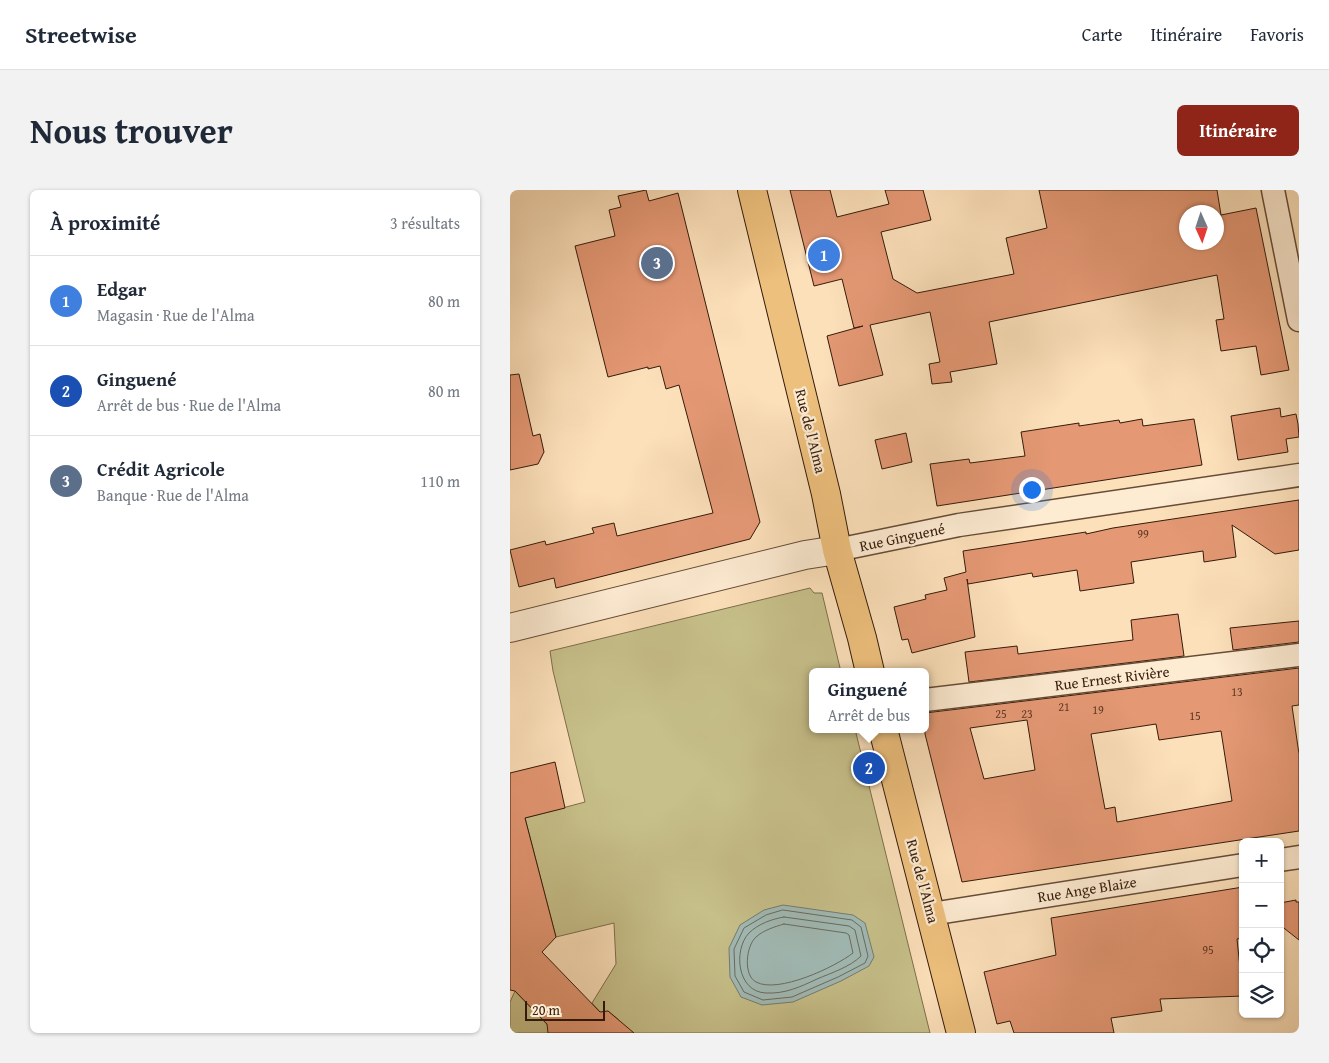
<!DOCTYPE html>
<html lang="fr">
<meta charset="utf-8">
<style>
:root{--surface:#fff;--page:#f2f2f3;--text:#1f2937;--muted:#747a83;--line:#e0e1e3;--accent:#8f2418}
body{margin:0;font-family:"Gentium Book Plus",serif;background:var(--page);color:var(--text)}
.controls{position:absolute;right:15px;bottom:15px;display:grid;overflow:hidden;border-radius:8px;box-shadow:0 1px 4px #0004}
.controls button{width:45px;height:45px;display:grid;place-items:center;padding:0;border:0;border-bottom:1px solid var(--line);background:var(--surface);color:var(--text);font:25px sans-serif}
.compass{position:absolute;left:669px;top:15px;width:45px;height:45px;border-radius:50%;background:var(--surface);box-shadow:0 1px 4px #0004;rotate:177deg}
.scale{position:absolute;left:15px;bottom:12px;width:80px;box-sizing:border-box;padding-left:5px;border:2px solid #341b0b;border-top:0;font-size:14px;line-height:18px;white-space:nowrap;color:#341b0b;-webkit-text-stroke:4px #fdebd2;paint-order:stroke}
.you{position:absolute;left:521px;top:299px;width:18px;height:18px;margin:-12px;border:4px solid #fff;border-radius:50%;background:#1a73e8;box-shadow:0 0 0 8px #1a73e833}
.badge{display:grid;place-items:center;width:32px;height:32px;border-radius:50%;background:var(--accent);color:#fff;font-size:16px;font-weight:700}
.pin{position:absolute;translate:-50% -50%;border:2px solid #fff;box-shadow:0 1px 5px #0006}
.popup{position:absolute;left:299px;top:478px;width:120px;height:65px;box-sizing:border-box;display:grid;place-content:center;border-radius:8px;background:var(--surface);filter:drop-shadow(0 1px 4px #0005);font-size:16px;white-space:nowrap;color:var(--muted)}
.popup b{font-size:19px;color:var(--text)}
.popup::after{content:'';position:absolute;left:50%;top:100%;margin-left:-10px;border:10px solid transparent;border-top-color:var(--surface)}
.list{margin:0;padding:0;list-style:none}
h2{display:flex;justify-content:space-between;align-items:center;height:65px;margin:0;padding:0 20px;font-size:21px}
h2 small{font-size:16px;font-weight:400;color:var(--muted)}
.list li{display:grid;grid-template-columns:32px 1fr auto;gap:15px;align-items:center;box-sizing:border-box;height:90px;padding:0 20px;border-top:1px solid var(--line)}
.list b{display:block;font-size:19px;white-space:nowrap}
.list p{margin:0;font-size:16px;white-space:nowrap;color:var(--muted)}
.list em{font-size:16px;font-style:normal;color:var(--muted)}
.icon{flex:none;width:28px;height:28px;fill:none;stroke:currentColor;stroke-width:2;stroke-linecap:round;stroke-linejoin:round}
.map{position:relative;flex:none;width:789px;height:843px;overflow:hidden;border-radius:8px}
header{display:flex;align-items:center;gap:30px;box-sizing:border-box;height:70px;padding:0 25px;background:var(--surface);border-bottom:1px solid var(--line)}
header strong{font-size:24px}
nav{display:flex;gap:28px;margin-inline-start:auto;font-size:18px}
.intro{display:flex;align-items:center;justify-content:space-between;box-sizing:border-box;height:120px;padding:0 30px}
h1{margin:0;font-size:35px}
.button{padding:12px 22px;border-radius:8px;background:var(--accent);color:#fff;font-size:18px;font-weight:700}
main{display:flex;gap:30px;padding:0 30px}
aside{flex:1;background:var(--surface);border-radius:8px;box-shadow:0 1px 4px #0004}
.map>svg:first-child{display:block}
.green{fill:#c7c08a;stroke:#7e6e4a}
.water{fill:#a1bbb6;stroke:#757b72}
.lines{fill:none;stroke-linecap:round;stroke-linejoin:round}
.shore{stroke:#6a6b60;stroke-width:1}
.building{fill:#e49874;stroke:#341b0b;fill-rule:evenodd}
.minor-casing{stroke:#664c37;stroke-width:25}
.tertiary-casing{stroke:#664c37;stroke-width:30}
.primary-casing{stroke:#341b0b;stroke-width:30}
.minor{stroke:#fdebd2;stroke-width:22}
.tertiary{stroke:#fdebd2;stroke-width:28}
.primary{stroke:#eec07d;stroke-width:28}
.labels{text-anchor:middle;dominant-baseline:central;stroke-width:4.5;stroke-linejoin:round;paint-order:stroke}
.number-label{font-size:12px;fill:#603a25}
.street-label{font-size:15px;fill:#341b0b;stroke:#fdebd2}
</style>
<header>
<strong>Streetwise</strong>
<nav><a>Carte</a><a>Itinéraire</a><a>Favoris</a></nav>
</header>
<div class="intro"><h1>Nous trouver</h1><a class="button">Itinéraire</a></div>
<main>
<aside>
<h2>À proximité<small>3 résultats</small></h2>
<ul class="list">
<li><span class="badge" style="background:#3f7fe0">1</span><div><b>Edgar</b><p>Magasin · Rue de l'Alma</p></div><em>80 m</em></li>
<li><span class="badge" style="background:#1a4fb4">2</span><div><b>Ginguené</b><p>Arrêt de bus · Rue de l'Alma</p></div><em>80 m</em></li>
<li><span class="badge" style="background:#5c6f8a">3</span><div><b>Crédit Agricole</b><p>Banque · Rue de l'Alma</p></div><em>110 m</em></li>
</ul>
</aside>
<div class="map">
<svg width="789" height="843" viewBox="0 0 789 843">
<rect width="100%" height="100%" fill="#fce0ba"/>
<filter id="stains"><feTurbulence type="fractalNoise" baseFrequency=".004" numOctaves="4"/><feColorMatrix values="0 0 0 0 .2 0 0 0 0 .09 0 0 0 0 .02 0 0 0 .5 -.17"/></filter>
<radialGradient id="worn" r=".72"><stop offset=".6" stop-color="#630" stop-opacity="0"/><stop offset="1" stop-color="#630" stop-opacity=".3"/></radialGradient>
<path class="green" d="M300 398 304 403H312L331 482H303V539H345L420 843H110L108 829 98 821 92 824 82 813 106 774 104 733 46 747 15 628 75 612 43 481 40 461Z
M5 801 45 843H0V812Z"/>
<path class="water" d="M273 715 343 725 355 733 364 767 359 776 331 791 283 812 252 815 231 807 220 787 219 758 230 735 254 720Z"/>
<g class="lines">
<path class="shore" d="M273 720 342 730 351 737 358 766 355 773 328 787 282 807 253 810 234 802 225 786 224 759 234 738 256 725Z
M274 727 339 736 345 740 351 766C340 777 321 783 307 789 290 797 275 804 256 803 227 802 223 760 239 743 248 734 262 729 274 727Z
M274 734 336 743 339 745 343 763C325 777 268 804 246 792 233 785 236 756 246 747 254 740 264 737 274 734Z"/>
</g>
<path class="building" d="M136 0 139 11 168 3 250 332 240 349 46 398 44 388 9 397 0 360 35 351 36 355 84 343 82 338 104 333 107 346 203 323 169 195 156 199 150 176 138 179V177L98 187 65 56 105 46 99 20 111 17 108 6Z
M280 0H320L327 27 379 14 375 0H413L421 30 371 42 383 89 407 103 504 84 496 48 537 38 529 0H707L711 25 746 18 779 180 751 185 746 156 711 161 706 130 714 129 707 85 479 132 487 174 440 182 442 192 422 194 419 174 430 172 420 122 360 135 373 185 329 196 317 146 353 136 344 138 332 89 304 96ZM676 22H706V52H676Z
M9 184 23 246 30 244 34 262 28 274 0 280V185Z
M770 218 771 227 786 224 788 234 789 247 776 249 778 262 728 270 721 226Z
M632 229 633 236 684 229 692 275 427 316 420 274 459 269 460 273 515 266 511 242 569 233V236L609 230 610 233Z
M396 243 402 272 372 279 365 250Z
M789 310V360L765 364 722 335 726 367 694 372 693 361 621 372 624 393 570 401 567 380 523 387 522 383 458 394 457 389 465 447 402 463 398 449 392 450 384 417 416 409 415 405 437 400 434 388 456 382 453 361 576 342V344L603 338Z
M668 424 674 466 459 492 455 462 507 456 508 464 623 450 621 430Z
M789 431V452L723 460 720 438Z
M789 478V515L782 516 789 564V641L452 692 415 544V523ZM517 530 525 580 474 589 460 538ZM646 534 649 550 711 541 722 611 607 632 605 617 595 619 581 544Z
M45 572 55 618 15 628 46 747 32 762 90 822 98 821 124 843H38L37 834 5 801 0 800V583Z
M733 697V748L727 749 733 806 650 809 652 821 601 828 604 843H504L500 831 487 834 474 782 546 765 541 728Z
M786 710V712H789V750L770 735V713Z"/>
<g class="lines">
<g class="minor-casing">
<path id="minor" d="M763 0 789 130
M327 360 449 335 789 285
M415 510 789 465
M770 670 789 667
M421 724 733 675"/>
</g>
<g class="tertiary-casing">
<path id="tertiary" d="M0 438 295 365 327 360"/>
</g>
<g class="primary-casing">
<path id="primary" d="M242 0 316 304 327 360 352 448 360 482
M373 539 451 843"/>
</g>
<use href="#minor" class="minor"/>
<use href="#tertiary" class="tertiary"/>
<use href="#primary" class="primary"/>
</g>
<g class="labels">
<g class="number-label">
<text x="633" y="343">99</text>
<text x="727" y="501">13</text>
<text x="554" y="516">21</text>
<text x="588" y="519">19</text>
<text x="491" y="523">25</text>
<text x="517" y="523">23</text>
<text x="685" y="525">15</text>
<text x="698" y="759">95</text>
</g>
<g class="street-label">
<text transform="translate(301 241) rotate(76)">Rue de l'Alma</text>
<text transform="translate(392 347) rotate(-12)">Rue Ginguené</text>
<text transform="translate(602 488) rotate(-7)">Rue Ernest Rivière</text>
<text transform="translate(413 691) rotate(75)">Rue de l'Alma</text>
<text transform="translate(577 699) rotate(-9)">Rue Ange Blaize</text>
</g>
</g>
<rect width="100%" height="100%" filter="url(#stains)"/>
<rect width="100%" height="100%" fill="url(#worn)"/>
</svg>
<div class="controls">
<button>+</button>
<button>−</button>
<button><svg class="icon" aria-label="locate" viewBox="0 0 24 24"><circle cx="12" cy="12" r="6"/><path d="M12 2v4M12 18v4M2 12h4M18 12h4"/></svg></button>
<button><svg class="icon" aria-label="layers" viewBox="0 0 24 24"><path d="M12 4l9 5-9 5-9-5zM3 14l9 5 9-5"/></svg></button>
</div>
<svg class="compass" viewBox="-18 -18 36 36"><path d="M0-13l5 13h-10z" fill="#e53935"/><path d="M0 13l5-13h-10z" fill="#747a83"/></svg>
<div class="scale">20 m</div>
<div class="you"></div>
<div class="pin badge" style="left:314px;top:65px;background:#3f7fe0">1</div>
<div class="pin badge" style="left:359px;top:578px;background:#1a4fb4">2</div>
<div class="popup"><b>Ginguené</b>Arrêt de bus</div>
<div class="pin badge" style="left:147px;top:73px;background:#5c6f8a">3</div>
</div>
</main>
